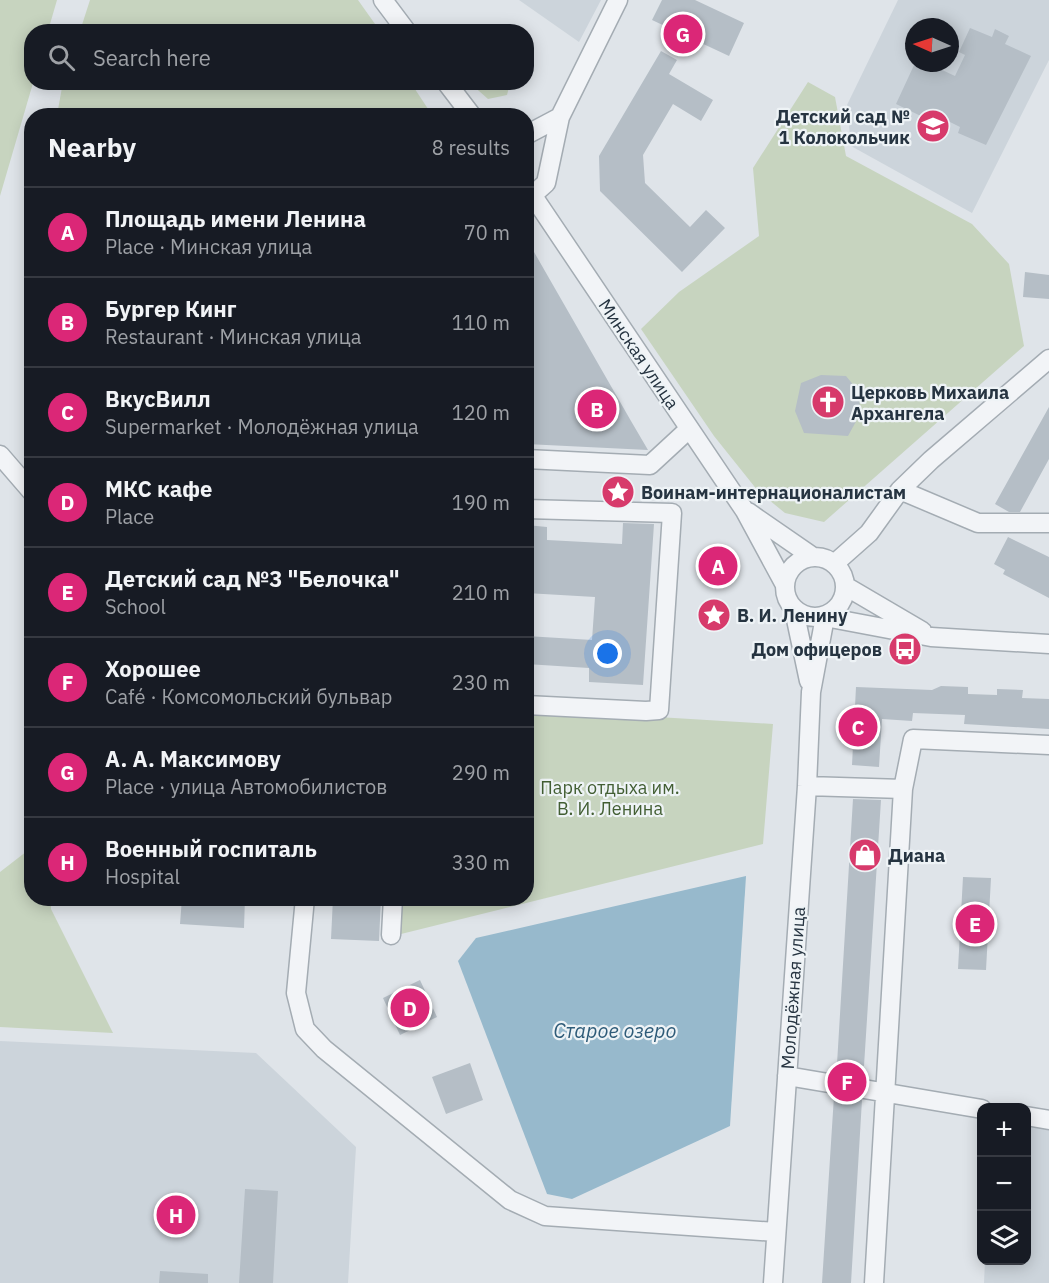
<!DOCTYPE html>
<meta charset="utf-8">
<style>
:root{--surface:#171b24;--page:#20242c;--text:#f1f3f6;--muted:#9ea1a6;--line:#363941;--accent:#db2777}
body{margin:0;font-family:"IBM Plex Sans",sans-serif;background:var(--page);color:var(--text)}
.controls{position:absolute;right:18px;bottom:18px;display:grid;overflow:hidden;border-radius:12px;box-shadow:0 3px 15px #0003}
.controls button{width:54px;height:54px;display:grid;place-items:center;padding:0;border:0;border-bottom:2px solid var(--line);background:var(--surface);color:var(--text);font:30px sans-serif}
.compass{position:absolute;left:905px;top:18px;width:54px;height:54px;border-radius:50%;background:var(--surface);box-shadow:0 3px 15px #0003;rotate:273deg}
.you{position:absolute;left:608px;top:654px;width:21px;height:21px;margin:-15px;border:4px solid #fff;border-radius:50%;background:#1a73e8;box-shadow:0 0 0 9px #1a73e833}
.badge{display:grid;place-items:center;width:39px;height:39px;border-radius:50%;background:var(--accent);color:#fff;font-size:20px;font-weight:700}
.pin{position:absolute;translate:-50% -50%;border:3px solid #fff;box-shadow:0 2px 6px #0006}
.list{margin:0;padding:0;list-style:none}
h2{display:flex;justify-content:space-between;align-items:center;height:78px;margin:0;padding:0 24px;font-size:26px}
h2 small{font-size:20px;font-weight:400;color:var(--muted)}
.list li{display:grid;grid-template-columns:39px 1fr auto;gap:18px;align-items:center;box-sizing:border-box;height:90px;padding:0 24px;border-top:2px solid var(--line)}
.list b{display:block;font-size:22px;white-space:nowrap}
.list p{margin:0;font-size:20px;white-space:nowrap;color:var(--muted)}
.list em{font-size:20px;font-style:normal;color:var(--muted)}
.icon{flex:none;width:33px;height:33px;fill:none;stroke:currentColor;stroke-width:2;stroke-linecap:round;stroke-linejoin:round}
.map{position:relative;flex:none;width:1049px;height:1283px;overflow:hidden}
.search{position:absolute;background:var(--surface);box-shadow:0 3px 15px #0003;left:24px;top:24px;width:510px;height:66px;display:flex;align-items:center;gap:15px;box-sizing:border-box;padding:0 21px;border-radius:24px;color:var(--muted);font-size:22px}
.panel{position:absolute;background:var(--surface);box-shadow:0 3px 15px #0003;left:24px;top:108px;width:510px;height:798px;border-radius:24px}
.map>svg:first-child{display:block}
.built{fill:#ccd4db;fill-rule:evenodd}
.green{fill:#c7d4bf}
.water{fill:#97b9cc}
.building{fill:#b5bec6}
.lines{fill:none;stroke-linecap:round;stroke-linejoin:round}
.minor-casing{stroke:#a4acb3;stroke-width:21}
.minor{stroke:#f2f4f7;stroke-width:18}
.labels{text-anchor:middle;dominant-baseline:central;stroke-width:4.5;stroke-linejoin:round;paint-order:stroke}
.poi-label{font-size:18px;font-weight:bold;fill:#263441;stroke:#eef3f6;text-anchor:start}
.street-label{font-size:18px;fill:#263441;stroke:#eef3f6}
.park-label{font-size:18px;fill:#425e33;stroke:#eef3f6}
.water-label{font-size:20px;font-style:italic;fill:#2e5b78;stroke:#eef3f6}
</style>
<div class="map">
<svg width="1049" height="1283" viewBox="0 0 1049 1283">
<rect width="100%" height="100%" fill="#dfe4e9"/>
<path class="built" d="M519 0H601L579 42Z
M898 0H1049V60L972 213 851 146 847 105ZM914 27H950V63H914Z
M0 1041 256 1053 356 1147 348 1283H0Z
M1027 1125H1049V1283H984L985 1261 1026 1260Z"/>
<path class="green" d="M0 0H57L48 31 32 32 33 83 0 196Z
M90 0H358L380 31H80Z
M63 82 411 83 432 115H57Z
M808 82 835 97 846 156 972 224 1009 264 1024 346 824 522 785 513 758 491 714 436 641 329 679 292 759 236 753 168Z
M470 83H510L507 95 488 99Z
M527 709 773 724 763 844 393 936 396 899 526 898Z
M31 848 32 898 51 899V909L113 1033 0 1027V872Z"/>
<path class="water" d="M746 876 730 1126 572 1199 547 1194 458 961 476 938Z"/>
<path class="building" d="M662 0H695L744 23 729 56 652 20Z
M970 28 992 37 995 29 1009 36 1005 44 1031 56 986 145 958 133 960 127 928 111 925 118 896 104 915 63H927L955 76 965 55 959 52Z
M661 51 677 60 669 74 713 100 701 121 673 104 643 155 645 183 690 227 706 210 725 228 682 272 600 191 599 156Z
M526 238 631 421 648 450 526 444Z
M1025 272 1049 275V299L1023 297Z
M821 375 846 376 860 393 859 416 848 436 804 433 795 411 801 383Z
M1049 407V459L1020 512H1009L995 504Z
M623 523 654 524 643 685 589 682V668L526 664V636L592 640 595 597 526 593V525L547 527V540L622 544Z
M1008 537 1049 557V598L1003 574 1005 570 994 564Z
M941 686 968 687V694L997 695V689L1023 690 1022 698 1049 699V729L964 724 965 715 913 713 912 721 882 719 879 767 852 765 856 687 932 690Z
M853 799 881 800 864 1066 837 1064Z
M963 877 991 878 986 970 958 969Z
M182 898H245L244 928 180 924Z
M333 898H381L379 941 331 939Z
M420 980 437 1017 400 1035 383 998Z
M470 1063 483 1100 446 1114 432 1077Z
M834 1096 862 1100 851 1283H822Z
M245 1189 278 1191 273 1283H239Z
M160 1271 208 1274V1283H159Z"/>
<g class="lines">
<g class="minor-casing">
<path id="minor" d="M383 0 407 32
M446 82 472 116
M526 135 560 117
M533 196 745 511 785 585
M526 201 546 183 560 117 618 0
M0 455 32 492
M526 459 650 465 689 429
M900 490 978 523H1049
M526 509 672 513 659 710 646 711 526 705
M748 512 813 557
M785 587a30 30 0 1 1 60 0a30 30 0 1 1-60 0Z
M834 564 869 533 900 490 931 460 1049 359
M847 587 922 631
M794 610 809 681
M825 617 931 637 1049 644
M807 786 903 789
M305 898 296 993 305 1029 324 1049 510 1200 545 1216 776 1232
M391 935 393 898
M787 1076 982 1109
M1026 1116 1049 1120
M773 1283 807 786 811 692 825 617
M874 1283 903 789 913 739 1049 745"/>
</g>
<use href="#minor" class="minor"/>
</g>
<defs>
<g id="school-disc" transform="scale(1.725)"><circle r="9.5" fill="#d73a6b" stroke="#eef3f6"/><path d="M0-5L7-2L0 1L-7-2ZM-4 1L0 2.5L4 1V4Q0 6-4 4Z" fill="#fff"/></g>
<g id="church-disc" transform="scale(1.725)"><circle r="9.5" fill="#d73a6b" stroke="#eef3f6"/><path d="M-1.2-6h2.4v3.5h3.3v2.4h-3.3V6h-2.4V-.1h-3.3v-2.4h3.3Z" fill="#fff"/></g>
<g id="sight-disc" transform="scale(1.725)"><circle r="9.5" fill="#d73a6b" stroke="#eef3f6"/><path d="M0-6L1.8-2.2L6-1.7L2.9 1.2L3.7 5.4L0 3.3L-3.7 5.4L-2.9 1.2L-6-1.7L-1.8-2.2Z" fill="#fff"/></g>
<g id="bus-disc" transform="scale(1.725)"><circle r="9.5" fill="#d73a6b" stroke="#eef3f6"/><path d="M-5-6H5V4H4V6H2V4H-2V6H-4V4H-5ZM-3.5-4V0h7V-4ZM-3.5 1.2v1.5H-2V1.2ZM2 1.2v1.5H3.5V1.2Z" fill="#fff"/></g>
<g id="shop-disc" transform="scale(1.725)"><circle r="9.5" fill="#d73a6b" stroke="#eef3f6"/><path d="M-5-2.5h2.3a2.7 3.5 0 0 1 5.4 0H5L5.5 6h-11ZM-1.5-2.5h3a1.5 2.3 0 0 0-3 0Z" fill="#fff"/></g>
</defs>
<g fill-rule="evenodd">
<use href="#school-disc" x="933" y="126"/>
<use href="#church-disc" x="828" y="402"/>
<use href="#sight-disc" x="618" y="492"/>
<use href="#sight-disc" x="714" y="615"/>
<use href="#bus-disc" x="905" y="649"/>
<use href="#shop-disc" x="865" y="855"/>
</g>
<g class="labels">
<g class="poi-label">
<text x="910" y="116" text-anchor="end">Детский сад №<tspan x="910" dy="21">1 Колокольчик</tspan></text>
<text x="851" y="392">Церковь Михаила<tspan x="851" dy="21">Архангела</tspan></text>
<text x="641" y="492">Воинам-интернационалистам</text>
<text x="737" y="615">В. И. Ленину</text>
<text x="882" y="649" text-anchor="end">Дом офицеров</text>
<text x="888" y="855">Диана</text>
</g>
<g class="street-label">
<text transform="translate(639 354) rotate(56)">Минская улица</text>
<text transform="translate(793 988) rotate(-86)">Молодёжная улица</text>
</g>
<g class="park-label">
<text x="610" y="787">Парк отдыха им.<tspan x="610" dy="21">В. И. Ленина</tspan></text>
</g>
<g class="water-label">
<text x="615" y="1030">Старое озеро</text>
</g>
</g>
</svg>
<div class="controls">
<button>+</button>
<button>−</button>
<button><svg class="icon" aria-label="layers" viewBox="0 0 24 24"><path d="M12 4l9 5-9 5-9-5zM3 14l9 5 9-5"/></svg></button>
</div>
<svg class="compass" viewBox="-18 -18 36 36"><path d="M0-13l5 13h-10z" fill="#e53935"/><path d="M0 13l5-13h-10z" fill="#9ea1a6"/></svg>
<div class="you"></div>
<div class="pin badge" style="left:718px;top:566px">A</div>
<div class="pin badge" style="left:597px;top:409px">B</div>
<div class="pin badge" style="left:858px;top:727px">C</div>
<div class="pin badge" style="left:410px;top:1008px">D</div>
<div class="pin badge" style="left:975px;top:924px">E</div>
<div class="pin badge" style="left:847px;top:1082px">F</div>
<div class="pin badge" style="left:683px;top:34px">G</div>
<div class="pin badge" style="left:176px;top:1215px">H</div>
<div class="search"><svg class="icon" aria-label="search" viewBox="0 0 24 24"><circle cx="10" cy="10" r="6"/><path d="M15 15l6 6"/></svg>Search here</div>
<section class="panel">
<h2>Nearby<small>8 results</small></h2>
<ul class="list">
<li><span class="badge">A</span><div><b>Площадь имени Ленина</b><p>Place · Минская улица</p></div><em>70 m</em></li>
<li><span class="badge">B</span><div><b>Бургер Кинг</b><p>Restaurant · Минская улица</p></div><em>110 m</em></li>
<li><span class="badge">C</span><div><b>ВкусВилл</b><p>Supermarket · Молодёжная улица</p></div><em>120 m</em></li>
<li><span class="badge">D</span><div><b>МКС кафе</b><p>Place</p></div><em>190 m</em></li>
<li><span class="badge">E</span><div><b>Детский сад №3 &quot;Белочка&quot;</b><p>School</p></div><em>210 m</em></li>
<li><span class="badge">F</span><div><b>Хорошее</b><p>Café · Комсомольский бульвар</p></div><em>230 m</em></li>
<li><span class="badge">G</span><div><b>А. А. Максимову</b><p>Place · улица Автомобилистов</p></div><em>290 m</em></li>
<li><span class="badge">H</span><div><b>Военный госпиталь</b><p>Hospital</p></div><em>330 m</em></li>
</ul>
</section>
</div>
